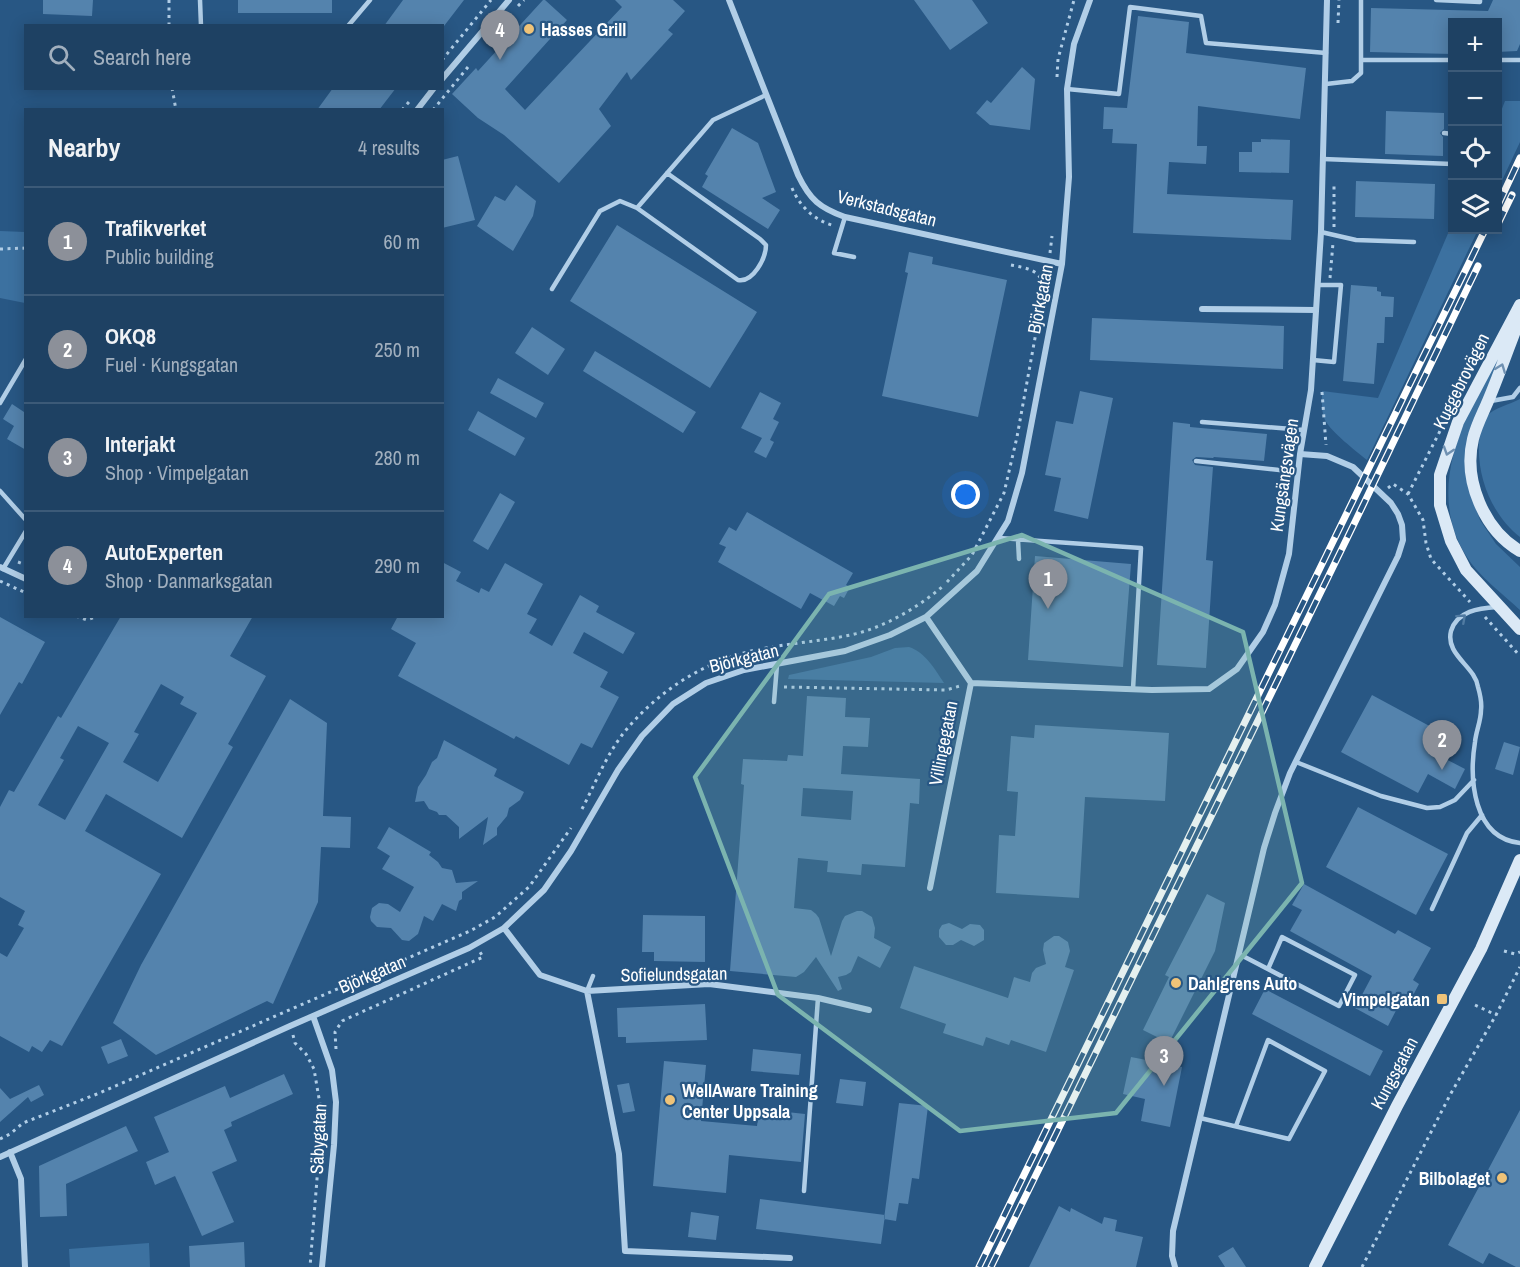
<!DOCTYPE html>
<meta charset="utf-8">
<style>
:root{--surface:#1e4163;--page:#2b4c6c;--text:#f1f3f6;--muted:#a1afbe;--line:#3c5a78;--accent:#8c9099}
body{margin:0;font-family:"Archivo Narrow",sans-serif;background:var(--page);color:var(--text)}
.controls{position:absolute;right:18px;top:18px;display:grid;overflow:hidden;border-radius:0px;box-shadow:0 3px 15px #0003}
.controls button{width:54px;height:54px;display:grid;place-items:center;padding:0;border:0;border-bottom:2px solid var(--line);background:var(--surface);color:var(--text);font:30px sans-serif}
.you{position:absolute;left:966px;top:495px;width:21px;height:21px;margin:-15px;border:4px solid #fff;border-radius:50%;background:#1a73e8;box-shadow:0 0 0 9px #1a73e833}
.badge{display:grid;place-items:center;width:39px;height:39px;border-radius:50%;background:var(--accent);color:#fff;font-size:20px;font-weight:700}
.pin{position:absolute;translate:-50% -50px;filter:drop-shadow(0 2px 3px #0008)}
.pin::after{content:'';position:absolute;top:32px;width:21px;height:18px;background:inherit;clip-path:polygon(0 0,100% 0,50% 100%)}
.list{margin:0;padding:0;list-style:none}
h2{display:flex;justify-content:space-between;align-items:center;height:78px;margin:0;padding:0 24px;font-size:26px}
h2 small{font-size:20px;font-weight:400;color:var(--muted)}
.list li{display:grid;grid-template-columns:39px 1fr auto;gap:18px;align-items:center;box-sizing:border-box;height:108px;padding:0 24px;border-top:2px solid var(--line)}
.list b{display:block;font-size:22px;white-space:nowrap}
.list p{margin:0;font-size:20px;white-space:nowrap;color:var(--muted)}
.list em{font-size:20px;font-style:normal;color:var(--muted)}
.icon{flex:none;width:33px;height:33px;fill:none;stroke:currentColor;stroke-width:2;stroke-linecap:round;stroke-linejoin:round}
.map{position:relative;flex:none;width:1520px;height:1267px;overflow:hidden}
.search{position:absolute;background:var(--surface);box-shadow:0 3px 15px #0003;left:24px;top:24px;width:420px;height:66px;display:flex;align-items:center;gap:15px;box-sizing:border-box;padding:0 21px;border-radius:0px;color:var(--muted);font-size:22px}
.panel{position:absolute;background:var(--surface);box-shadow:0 3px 15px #0003;left:24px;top:108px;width:420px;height:510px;border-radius:0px}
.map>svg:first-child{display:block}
.green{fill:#3c71a0}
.building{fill:#5483ad;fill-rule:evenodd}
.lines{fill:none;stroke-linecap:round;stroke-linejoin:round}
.path{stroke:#b1cee7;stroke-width:3;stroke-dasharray:3 4.5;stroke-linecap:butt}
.service{stroke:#b1cee7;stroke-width:4.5}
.minor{stroke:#b1cee7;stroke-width:6}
.secondary{stroke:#dbe9f6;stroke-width:12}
.rail-casing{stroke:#fff;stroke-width:7}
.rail{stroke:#285784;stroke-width:4.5;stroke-dasharray:14;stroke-linecap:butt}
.oneway{stroke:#7091b2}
.oneway2{stroke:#517ba2}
.marked{fill:#7bb4af;fill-opacity:0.2;stroke:#7bb4af;stroke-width:4.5;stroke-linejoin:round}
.poi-dot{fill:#efc378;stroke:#285784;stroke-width:2}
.labels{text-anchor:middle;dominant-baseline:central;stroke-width:4.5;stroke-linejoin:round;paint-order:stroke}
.poi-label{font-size:18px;font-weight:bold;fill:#fff;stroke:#285784;text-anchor:start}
.street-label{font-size:18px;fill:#fff;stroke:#285784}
</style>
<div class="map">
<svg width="1520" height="1267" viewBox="0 0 1520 1267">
<rect width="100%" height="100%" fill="#285784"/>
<path class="green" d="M1505 101H1520V142L1498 189V119Z
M1452 224V230H1478L1367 460C1356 451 1331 432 1325 420 1321 412 1322 400 1322 391L1378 398Z
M0 231 25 232V303L0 298Z
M1503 346 1469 438 1473 501 1480 520 1496 544 1520 567V610C1506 597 1482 578 1471 563 1420 493 1466 411 1503 346Z
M1520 399V537C1492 515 1477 478 1479 442 1480 433 1481 424 1487 416 1493 408 1511 404 1520 399Z
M909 647C925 652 935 669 944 683L788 679 789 675 871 657 895 648Z
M149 1243 150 1267H70L69 1249Z"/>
<path class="building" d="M43 0H93L92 16 43 14Z
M238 0H332V13H238Z
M403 0H464L444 26H384Z
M543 0H545L567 20 505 89 525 110 622 7 615 0H673L685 11 668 30 673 34 631 80 627 72 599 109 611 126 559 183 504 135 478 118 452 94 476 68 478 71Z
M914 0H972L988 23 950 50Z
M1493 0H1520V44L1517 51 1497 52V22H1452V54L1370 52 1371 8 1488 11Z
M1138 16 1189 22 1186 53 1306 68 1300 119 1198 106 1197 146H1207L1206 164 1169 162 1167 194 1293 200 1291 240 1133 233 1137 144 1112 143 1113 129H1103L1104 107 1127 108Z
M1022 67 1035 79 1030 130 990 125 976 113 987 100 991 103Z
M333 88H396L379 110H317Z
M1386 111 1444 113V129L1440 133 1443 137V156L1385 154Z
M732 128 758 143 776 192 762 198 780 210 768 229 702 187 708 176 705 174Z
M1261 139 1290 140 1289 173 1239 172V152H1252V142H1261Z
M458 156 475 220 442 228V160Z
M1356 181 1435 184 1434 219 1355 217Z
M516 185 536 201 533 216 513 251 477 226 495 196 505 201Z
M617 225 757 312 710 388 570 301Z
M909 252 933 257 932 264 1007 280 978 417 882 396 908 273 905 272Z
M1351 285 1377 287V291L1381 292V296L1394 297 1393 317H1385L1384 343H1377L1374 384 1343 381Z
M1092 318 1284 326 1283 369 1090 360Z
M532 327 565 349 548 375 515 353Z
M595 351 696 412 683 433 583 371Z
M498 378 544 403 536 418 490 393Z
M1080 391 1113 398 1088 519 1054 511 1061 478 1045 475 1056 421 1073 424Z
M760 392 781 403 773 419 779 422 770 440 774 442 766 458 754 452 762 438 741 428Z
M12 404 24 412 26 409V450L7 439 14 426 3 419Z
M478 411 525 438 515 456 468 430Z
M1173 422 1190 424V427L1267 434 1264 461 1214 457 1213 458 1196 457 1192 460 1195 465 1213 467 1206 560 1213 561 1206 668 1157 665Z
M500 493 515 502 488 550 473 541Z
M747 512 853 573 846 585 850 587 844 598 840 596 834 606 810 593 801 609 718 562 726 547 719 544 729 527 736 531Z
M1035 556 1131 564 1123 667 1028 660Z
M442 562 461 572 456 581 479 593 481 588 489 592 505 563 543 584 527 614 537 619 529 633 552 646 580 595 599 606 596 612 635 633 623 654 584 632 573 653 608 672 600 687 619 697 592 748 581 743 569 765 516 736 514 739 398 676 416 643 391 629 398 616H442Z
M121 616H253L230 656 266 676 228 744 233 747 182 838 106 794 85 831 161 874 62 1046 50 1040 42 1052 32 1046 29 1052 0 1036V953L7 957 24 928 18 925 25 911 0 897V807L9 790 14 792 58 716 61 718ZM161 684 184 697 180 704 197 713 158 782 123 762 139 734 134 732ZM78 726 109 743 65 820 38 805 64 760 60 758Z
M0 617 45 642 22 684 19 682 0 715Z
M1372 695 1448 736 1438 755 1465 769 1455 789 1428 774 1418 793 1341 752Z
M807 696 846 698 845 717 870 718 868 747 843 746 841 774 920 779 919 804 910 803 905 867 862 864 861 875 827 872 828 861 798 858 794 908 811 910 816 914 819 918 831 956 842 921 845 916 857 911H862L872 917 875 928 874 938 891 947 880 968 858 956 851 972 846 975 838 977 842 989 838 991 816 957 804 972 796 977 730 971 744 785 741 784 743 759 787 761 788 755 803 756ZM803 788 853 791 851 820 801 816Z
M290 699 327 723 323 816 351 817 350 848 321 847 318 902 273 1004 267 1001 156 1055 113 1023 141 965Z
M1035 725 1169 733 1165 801 1085 797 1079 898 996 893 999 835 1015 836 1018 792 1007 791 1011 736 1034 738Z
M444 740 497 769 494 776 524 792 520 800 509 808 507 816 497 828V835L483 845 488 817 459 839V827L446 815H439L437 812 429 809 424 801 415 802 418 787 426 775 432 762 437 758Z
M1504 742 1520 747 1513 775 1495 769Z
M1358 807 1448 854 1416 915 1326 867Z
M389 827 431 852 429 855 438 862 442 868 452 870 456 883 478 881 462 892V899L459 901 456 911 442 904 433 921 424 916 418 934 409 941 402 940 391 928 377 927 371 921 370 917 372 908 379 903 388 904 400 912 414 887 382 869 390 856 377 848Z
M1304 884 1395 934 1398 930 1431 948 1413 980 1419 984 1410 1001 1403 997 1388 1026 1355 1008 1372 976 1290 931 1302 910 1292 905Z
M1207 894 1225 903 1215 951 1169 1043 1143 1030 1169 977 1165 975Z
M643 915 705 916V962L654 961V952H642Z
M949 923 962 929 970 924 980 925 984 930V940L974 946 961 940 953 945H946L939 937V930L942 925Z
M1054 936H1059L1068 942 1070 951 1065 967 1074 970 1046 1052 1011 1040 1009 1045 986 1037 983 1046 943 1033 946 1024 900 1008 914 966 1008 998 1014 977 1030 982 1032 973 1036 968 1046 964 1043 950 1044 943Z
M1265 989 1383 1051 1370 1076 1252 1014Z
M705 1004 707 1040 626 1043V1037H618L617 1008Z
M121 1039 128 1056 108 1064 101 1047Z
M753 1049 801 1054 799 1075 751 1071Z
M1131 1057 1182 1067 1170 1127 1141 1121 1145 1099 1123 1094Z
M664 1061 706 1065 701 1121 757 1126 759 1109 805 1114 801 1162 729 1155 726 1193 653 1186Z
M284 1074 293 1094 231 1122 232 1126 224 1130 237 1161 212 1172 234 1222 202 1236 175 1176 155 1185 146 1162 169 1152 154 1117 225 1086 230 1098Z
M840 1079 866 1082 863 1106 836 1103Z
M629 1083 635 1111 623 1113 617 1085Z
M39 1085 44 1095 31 1102 28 1097 0 1122V1088L10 1099Z
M899 1103 928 1106 919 1179 912 1178 908 1204 899 1203 896 1221 884 1219Z
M1520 1110V1267H1516L1489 1253 1483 1264 1448 1245Z
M126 1126 138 1151 66 1184 67 1216 40 1217 39 1166Z
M760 1199 885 1215 881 1244 756 1229Z
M1059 1206 1070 1212 1071 1208 1102 1224 1104 1217 1117 1220 1115 1231 1143 1237 1136 1267H1029Z
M691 1212 719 1216 716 1240 688 1237Z
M244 1242 245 1267H190L189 1246Z
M1233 1247 1246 1267H1225L1218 1256Z"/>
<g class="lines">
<path class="path" d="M169 0V26
M518 6 524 0
M1338 23 1339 0
M442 60 491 0
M1057 77 1058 59 1074 0
M172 88 176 110
M402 110 409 102
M433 110 468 67
M792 188C800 207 815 221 835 226
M1334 227V183
M0 249 26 248
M1050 253 1052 236
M1011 265C1025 268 1040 269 1043 285
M1330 278 1333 243
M1322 392 1326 445
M1388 488 1393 484 1408 494 1423 520 1426 543 1431 559 1470 602
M1408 494 1440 431
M18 562 26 565
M0 581 26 593
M947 582 972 555 1004 493 1017 437 1047 272
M76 616 87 620 98 616
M1485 617 1520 656
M784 687 946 690 960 686
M582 809C596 782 607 753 626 730 658 692 699 665 747 652 783 643 822 642 859 633 890 624 918 607 942 587
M1504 951 1515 954 1520 952
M1475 1005 1496 1015
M293 1035 295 1043 306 1054 314 1069 322 1116 310 1267
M336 1049 335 1032 342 1021 483 957 480 952
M0 1139 10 1134 23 1123 97 1094 470 931 495 917 529 887 571 828
M1362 1267 1450 1095 1496 1015 1520 967"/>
<path class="service" d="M200 0 201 26
M1436 0 1480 2V0
M348 26 370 0
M1361 60H1452
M1498 60H1520
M1326 84 1352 81 1361 73V0
M1067 89 1119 94 1130 7 1201 16 1206 43 1326 53
M1444 133 1452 134
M1323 159 1452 164
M637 208 738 280C753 283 766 258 766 245L760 239 667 173
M845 217 834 253 854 257
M1321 232 1356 240 1414 242
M552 289 600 211 620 201 637 208 713 120 766 95
M1313 360 1334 362 1341 285H1318
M1491 401 1513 397 1520 388
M0 403 26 359
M1202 422 1304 430
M1196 461 1298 472
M0 491 26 520
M999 538 1141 548 1133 689
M1018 540 1019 559
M3 569 26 531
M1497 607C1479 608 1457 611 1451 631 1445 655 1475 666 1478 687 1480 694 1482 703 1481 710 1481 721 1476 731 1475 742 1469 779 1473 838 1520 843
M774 702 777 665
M1296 762 1381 796 1427 808 1440 807 1455 800 1474 780
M1432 909 1467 833 1482 815
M1239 954 1339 1006 1355 975 1282 937 1268 969
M587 991 593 976
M1200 1118 1289 1139 1325 1071 1268 1040 1236 1126
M804 1191 818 998"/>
<path class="minor" d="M729 0 798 175C810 200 820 208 845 217L1062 264
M442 79 509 0
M417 110 434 88
M1202 309 1316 310
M0 567 26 579
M926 617 971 683 930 888
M971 683 1152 690 1209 689 1237 669 1263 632 1275 605 1289 554 1300 454 1311 390 1321 232 1327 0
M504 928 540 975 587 991 709 984 818 998 869 1010
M587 991 619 1154 625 1251 790 1258
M313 1016 332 1070 336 1102 334 1145 322 1267
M10 1152 21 1179 25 1267
M0 1157 290 1026 469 948 504 928 544 890 571 851 618 770 642 736 673 704 706 683 744 670 845 651 890 635 926 617 977 571 1008 521 1022 473 1062 264 1069 177 1067 89 1074 44 1090 0
M1175 1267 1172 1256 1173 1231 1264 848 1275 813 1290 773 1398 556 1403 540 1402 525 1398 514 1391 503 1353 467 1327 456 1300 454"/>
<path class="secondary" d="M1520 305 1458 422 1440 475V505L1451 541 1466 570 1520 629
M1518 323C1508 349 1499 375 1488 401 1483 413 1476 426 1473 439 1463 480 1484 530 1520 551
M1315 1267 1397 1106 1481 949 1520 860"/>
<g class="rail-casing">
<path id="rail" d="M1498 205 1520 158
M1498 224 1512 195
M979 1267 1485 230
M991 1267 1354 524 1478 266"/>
</g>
<use href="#rail" class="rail"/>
</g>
<defs><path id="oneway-chevron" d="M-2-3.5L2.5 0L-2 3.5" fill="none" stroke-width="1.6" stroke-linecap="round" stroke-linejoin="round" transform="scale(1.5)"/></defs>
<g class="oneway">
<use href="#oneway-chevron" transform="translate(1501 368) rotate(-69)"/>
<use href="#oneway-chevron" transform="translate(1448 451) rotate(108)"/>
</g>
<use class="oneway2" href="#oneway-chevron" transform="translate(1462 618) rotate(-42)"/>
<path class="marked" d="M1022 535 1243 632 1302 883 1116 1113 960 1131 778 995 695 777 829 594Z"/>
<g class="poi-dot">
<circle cx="529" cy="29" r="6"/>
<circle cx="1176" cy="983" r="6"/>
<rect x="1436" y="993" width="12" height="12" rx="3"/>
<circle cx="670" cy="1100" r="6"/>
<circle cx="1502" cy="1178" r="6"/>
</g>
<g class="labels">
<g class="poi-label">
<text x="541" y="29">Hasses Grill</text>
<text x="1188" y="983">Dahlgrens Auto</text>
<text x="1430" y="999" text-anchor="end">Vimpelgatan</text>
<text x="682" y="1090">WellAware Training<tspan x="682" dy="21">Center Uppsala</tspan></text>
<text x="1490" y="1178" text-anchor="end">Bilbolaget</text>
</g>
<g class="street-label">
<text transform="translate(887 208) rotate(14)">Verkstadsgatan</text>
<text transform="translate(1040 299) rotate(-79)">Björkgatan</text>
<text transform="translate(1461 381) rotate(-64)">Kuggebrovägen</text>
<text transform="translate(1284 475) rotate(-82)">Kungsängsvägen</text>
<text transform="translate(744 658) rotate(-14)">Björkgatan</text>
<text transform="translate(943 743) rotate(-79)">Villingegatan</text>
<text transform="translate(372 974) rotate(-23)">Björkgatan</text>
<text transform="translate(674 974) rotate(-1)">Sofielundsgatan</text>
<text transform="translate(1394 1073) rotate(-62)">Kungsgatan</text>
<text transform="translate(318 1139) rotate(-87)">Säbygatan</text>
</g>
</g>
</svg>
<div class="controls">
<button>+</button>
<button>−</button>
<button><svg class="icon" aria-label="locate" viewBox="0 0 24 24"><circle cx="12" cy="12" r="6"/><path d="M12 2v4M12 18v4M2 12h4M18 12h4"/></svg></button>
<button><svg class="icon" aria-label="layers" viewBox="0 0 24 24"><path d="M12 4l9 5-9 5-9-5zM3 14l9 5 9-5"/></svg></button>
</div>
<div class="you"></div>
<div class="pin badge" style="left:1048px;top:609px">1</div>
<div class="pin badge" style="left:1442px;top:770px">2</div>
<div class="pin badge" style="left:1164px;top:1086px">3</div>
<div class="pin badge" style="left:500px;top:60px">4</div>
<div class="search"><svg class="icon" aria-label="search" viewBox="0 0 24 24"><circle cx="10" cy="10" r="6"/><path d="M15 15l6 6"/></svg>Search here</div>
<section class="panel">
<h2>Nearby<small>4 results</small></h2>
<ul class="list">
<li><span class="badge">1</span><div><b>Trafikverket</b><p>Public building</p></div><em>60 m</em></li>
<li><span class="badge">2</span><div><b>OKQ8</b><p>Fuel · Kungsgatan</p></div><em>250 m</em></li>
<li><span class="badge">3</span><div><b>Interjakt</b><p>Shop · Vimpelgatan</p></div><em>280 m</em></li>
<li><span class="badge">4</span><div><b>AutoExperten</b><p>Shop · Danmarksgatan</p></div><em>290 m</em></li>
</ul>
</section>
</div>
